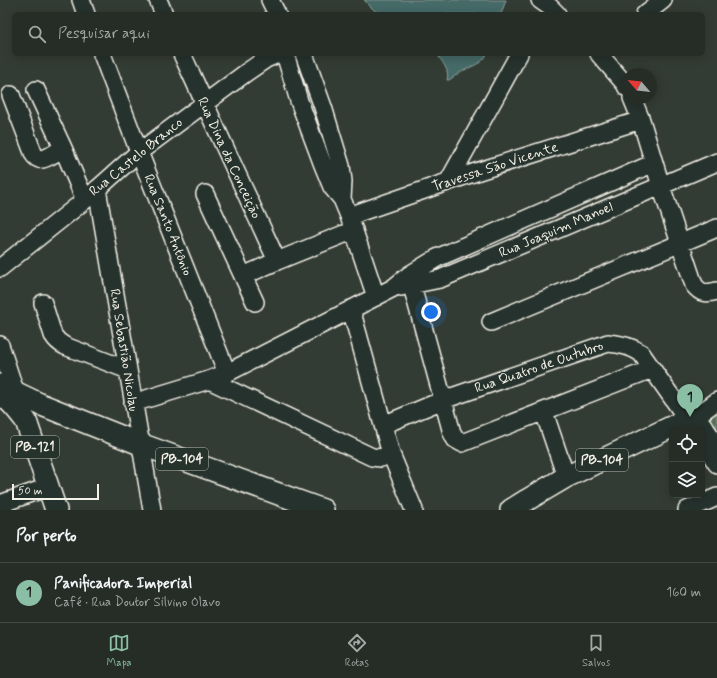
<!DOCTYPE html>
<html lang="pt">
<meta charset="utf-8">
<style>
:root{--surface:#262d27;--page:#323933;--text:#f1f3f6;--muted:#a4a8a7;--line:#424944;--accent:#8abfa5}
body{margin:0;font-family:Mynerve,sans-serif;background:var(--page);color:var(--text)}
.controls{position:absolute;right:12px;bottom:12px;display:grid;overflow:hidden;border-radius:6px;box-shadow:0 2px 10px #0003}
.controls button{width:36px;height:36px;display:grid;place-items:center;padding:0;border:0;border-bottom:1px solid var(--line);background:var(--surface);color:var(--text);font:20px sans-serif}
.compass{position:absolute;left:621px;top:68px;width:36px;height:36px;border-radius:50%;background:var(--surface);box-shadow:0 2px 10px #0003;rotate:298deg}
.scale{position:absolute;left:12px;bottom:10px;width:87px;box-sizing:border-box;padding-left:4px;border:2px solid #f4f1e8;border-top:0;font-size:11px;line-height:14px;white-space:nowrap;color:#f4f1e8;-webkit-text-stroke:3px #26332d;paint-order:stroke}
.you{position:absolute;left:431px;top:312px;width:14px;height:14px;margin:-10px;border:3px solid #fff;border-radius:50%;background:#1a73e8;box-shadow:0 0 0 6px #1a73e833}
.badge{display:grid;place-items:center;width:26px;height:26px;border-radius:50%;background:var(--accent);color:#111;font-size:13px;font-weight:700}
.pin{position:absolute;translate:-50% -33px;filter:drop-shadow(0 1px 2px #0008)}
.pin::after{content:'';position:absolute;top:21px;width:14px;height:12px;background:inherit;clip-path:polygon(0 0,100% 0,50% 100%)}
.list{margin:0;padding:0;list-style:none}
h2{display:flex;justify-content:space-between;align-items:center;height:52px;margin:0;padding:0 16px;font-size:17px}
h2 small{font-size:13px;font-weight:400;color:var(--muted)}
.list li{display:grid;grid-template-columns:26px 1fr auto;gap:12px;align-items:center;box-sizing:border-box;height:60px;padding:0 16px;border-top:1px solid var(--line)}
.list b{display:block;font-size:15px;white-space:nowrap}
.list p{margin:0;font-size:13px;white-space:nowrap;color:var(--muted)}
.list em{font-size:13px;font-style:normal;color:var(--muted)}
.icon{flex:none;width:22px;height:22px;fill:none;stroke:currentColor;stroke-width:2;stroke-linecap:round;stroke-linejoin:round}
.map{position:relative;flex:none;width:717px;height:510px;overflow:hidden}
.search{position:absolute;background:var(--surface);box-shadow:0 2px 10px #0003;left:12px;right:12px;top:12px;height:44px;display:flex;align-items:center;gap:10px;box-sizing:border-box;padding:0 14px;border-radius:6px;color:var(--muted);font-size:15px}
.sheet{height:112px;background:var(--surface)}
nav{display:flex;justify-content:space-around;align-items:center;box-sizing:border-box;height:56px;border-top:1px solid var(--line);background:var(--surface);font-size:11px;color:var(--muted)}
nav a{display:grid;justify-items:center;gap:2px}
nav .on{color:var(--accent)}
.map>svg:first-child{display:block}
.green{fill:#546f56;stroke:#a4b09f}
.water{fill:#456a68;stroke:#8ba09b}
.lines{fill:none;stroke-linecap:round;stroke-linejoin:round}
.minor-casing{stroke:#f4f1e8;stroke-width:20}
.major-casing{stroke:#f4f1e8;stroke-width:24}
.minor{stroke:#26332d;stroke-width:17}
.major{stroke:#26332d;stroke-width:21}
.labels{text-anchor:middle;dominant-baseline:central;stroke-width:3;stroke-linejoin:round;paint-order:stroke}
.shield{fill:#26332d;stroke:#b6b8b0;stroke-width:1}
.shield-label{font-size:13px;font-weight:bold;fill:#f4f1e8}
.street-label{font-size:14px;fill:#f4f1e8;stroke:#26332d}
</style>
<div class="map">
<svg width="717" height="510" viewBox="0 0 717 510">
<rect width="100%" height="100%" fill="#333c34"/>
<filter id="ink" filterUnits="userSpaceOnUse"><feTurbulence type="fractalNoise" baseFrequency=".025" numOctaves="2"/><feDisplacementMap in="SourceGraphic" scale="8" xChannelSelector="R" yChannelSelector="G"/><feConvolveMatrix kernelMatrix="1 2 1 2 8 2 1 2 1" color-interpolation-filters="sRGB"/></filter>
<g filter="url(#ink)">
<path class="green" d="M717 402V440L704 420Z"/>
<path class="water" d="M364 0H506L501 14H381L375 11Z
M437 54H487C483 64 471 66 463 71 458 73 454 77 449 80H447C450 70 442 62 437 54Z"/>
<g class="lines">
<g class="minor-casing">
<path id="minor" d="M81 0 86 14
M158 0 164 14
M270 0 277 14
M540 0 550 7 557 14
M645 14 663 0
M102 54 139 152 227 373
M182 54 277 261
M285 54 299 101 323 165 332 187 342 199 349 216 376 297
M304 54 323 107 341 166 343 181 342 199
M599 54 625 84 627 88
M36 90 63 148 85 200
M11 95 34 155C35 156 36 158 39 159 44 161 58 151 63 148
M632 98 641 120 661 186 694 285C701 294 706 294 717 291
M448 182 519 54
M97 189 152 510
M205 194 255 302
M349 216 479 171 641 120
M0 268 85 200 139 152 247 72 266 59 278 54
M409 275 452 433 455 439 462 443 652 369
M243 276 277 261 354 230
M401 287 440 279 717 162
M43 303 53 335C56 340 59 343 65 346L128 370
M351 309 391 454 414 510
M491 322 717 228
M0 345 15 391
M209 380 372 457 381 458 391 454
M133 403 209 380 227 373 393 288 409 275 437 258 654 163
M544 412 566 477
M695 417 717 401
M383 425 443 400 608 343C621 344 631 346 641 353L694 429
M702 441 717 464
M0 504 48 487
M687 510 717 497"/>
</g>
<g class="major-casing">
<path id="major" d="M0 385 42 405 140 444 323 510
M0 392C10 401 18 410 26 421L56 510
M511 510 527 500 566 477 692 417H695L717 449"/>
</g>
<use href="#minor" class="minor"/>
<use href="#major" class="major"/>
</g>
</g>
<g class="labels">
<g class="shield">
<rect x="11" y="436" width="48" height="22" rx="3"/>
<rect x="156" y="448" width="52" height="22" rx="3"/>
<rect x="576" y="449" width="52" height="22" rx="3"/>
</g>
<g class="shield-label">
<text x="35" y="447">PB-121</text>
<text x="182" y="459">PB-104</text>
<text x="602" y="460">PB-104</text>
</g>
<g class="street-label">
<text transform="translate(136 157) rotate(-39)">Rua Castelo Branco</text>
<text transform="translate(229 158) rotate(65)">Rua Dina da Conceição</text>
<text transform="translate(495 167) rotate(-18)">Travessa São Vicente</text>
<text transform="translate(168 225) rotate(68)">Rua Santo Antônio</text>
<text transform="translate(556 230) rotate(-23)">Rua Joaquim Manoel</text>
<text transform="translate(124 350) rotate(81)">Rua Sebastião Nicolau</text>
<text transform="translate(539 367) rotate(-19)">Rua Quatro de Outubro</text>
</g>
</g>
</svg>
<div class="controls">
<button><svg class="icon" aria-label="locate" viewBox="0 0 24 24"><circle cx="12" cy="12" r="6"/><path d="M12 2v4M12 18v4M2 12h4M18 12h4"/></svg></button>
<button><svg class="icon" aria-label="layers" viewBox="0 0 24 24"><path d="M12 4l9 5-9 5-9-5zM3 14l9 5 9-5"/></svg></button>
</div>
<svg class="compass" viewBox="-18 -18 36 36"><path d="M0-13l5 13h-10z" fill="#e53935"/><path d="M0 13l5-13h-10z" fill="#a4a8a7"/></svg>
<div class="scale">50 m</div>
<div class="you"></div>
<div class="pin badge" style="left:690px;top:417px">1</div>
<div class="search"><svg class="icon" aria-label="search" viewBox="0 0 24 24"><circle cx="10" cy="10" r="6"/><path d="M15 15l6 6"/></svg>Pesquisar aqui</div>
</div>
<section class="sheet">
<h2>Por perto<small></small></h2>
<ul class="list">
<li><span class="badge">1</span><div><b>Panificadora Imperial</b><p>Café · Rua Doutor Silvino Olavo</p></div><em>160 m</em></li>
</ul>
</section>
<nav>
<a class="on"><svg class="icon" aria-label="map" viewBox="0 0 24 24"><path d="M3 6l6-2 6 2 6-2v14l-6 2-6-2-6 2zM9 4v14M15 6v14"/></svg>Mapa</a>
<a><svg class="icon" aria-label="directions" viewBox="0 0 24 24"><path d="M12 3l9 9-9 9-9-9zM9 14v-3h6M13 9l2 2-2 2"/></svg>Rotas</a>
<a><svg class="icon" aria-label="saved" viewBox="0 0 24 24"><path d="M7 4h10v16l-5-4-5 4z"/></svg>Salvos</a>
</nav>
